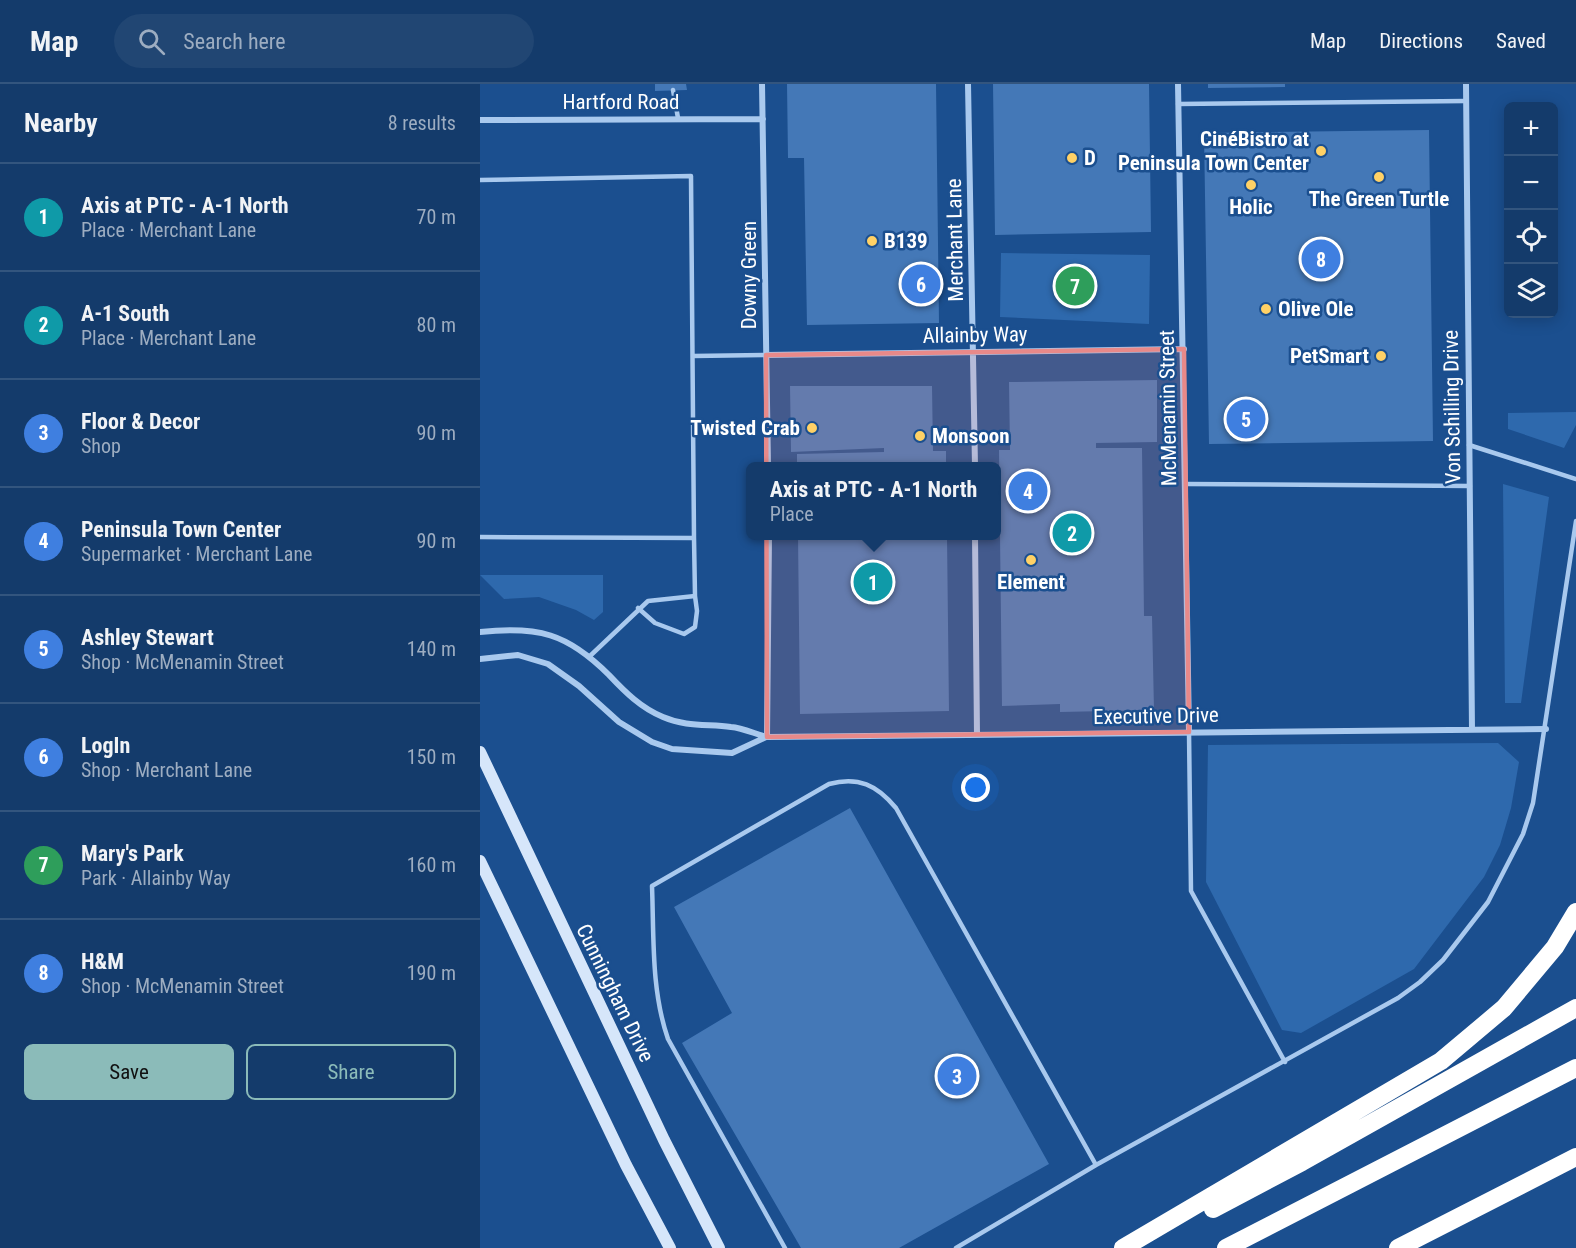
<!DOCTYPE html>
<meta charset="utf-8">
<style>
:root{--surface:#143b6b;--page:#214673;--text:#f1f3f6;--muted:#9dadc1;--line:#33557e;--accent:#8bbbb9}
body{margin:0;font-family:"Roboto Condensed",sans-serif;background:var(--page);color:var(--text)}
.controls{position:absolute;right:18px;top:18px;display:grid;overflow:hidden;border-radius:9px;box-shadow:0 3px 15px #0003}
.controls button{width:54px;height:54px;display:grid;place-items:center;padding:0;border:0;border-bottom:2px solid var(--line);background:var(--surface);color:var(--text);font:30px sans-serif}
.you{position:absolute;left:496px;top:704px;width:21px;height:21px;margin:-15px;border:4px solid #fff;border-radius:50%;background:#1a73e8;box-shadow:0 0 0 9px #1a73e833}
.badge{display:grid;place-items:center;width:39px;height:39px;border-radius:50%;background:var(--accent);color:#fff;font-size:20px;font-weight:700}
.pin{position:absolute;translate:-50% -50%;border:3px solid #fff;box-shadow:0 2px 6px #0006}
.popup{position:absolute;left:266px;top:378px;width:255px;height:78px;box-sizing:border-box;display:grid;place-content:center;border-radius:9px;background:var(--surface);filter:drop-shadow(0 2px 4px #0005);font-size:20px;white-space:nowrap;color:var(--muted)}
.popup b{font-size:22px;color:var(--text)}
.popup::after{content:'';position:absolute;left:50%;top:100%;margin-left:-12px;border:12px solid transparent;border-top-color:var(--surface)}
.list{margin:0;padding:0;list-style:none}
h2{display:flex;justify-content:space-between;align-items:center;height:78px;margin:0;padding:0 24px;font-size:26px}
h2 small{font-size:20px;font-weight:400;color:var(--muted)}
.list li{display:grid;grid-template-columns:39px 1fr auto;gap:18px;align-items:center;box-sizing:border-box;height:108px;padding:0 24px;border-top:2px solid var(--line)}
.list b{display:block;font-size:22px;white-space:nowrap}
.list p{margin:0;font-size:20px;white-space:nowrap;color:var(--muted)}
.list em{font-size:20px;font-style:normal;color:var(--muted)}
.actions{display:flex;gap:12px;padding:18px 24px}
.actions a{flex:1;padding:14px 0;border:2px solid var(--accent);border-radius:9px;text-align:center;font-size:21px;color:var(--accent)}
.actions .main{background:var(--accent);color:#111}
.icon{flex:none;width:33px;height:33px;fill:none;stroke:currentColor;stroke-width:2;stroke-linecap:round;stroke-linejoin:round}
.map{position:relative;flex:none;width:1096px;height:1164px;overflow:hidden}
header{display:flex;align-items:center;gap:36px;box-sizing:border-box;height:84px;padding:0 30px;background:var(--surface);border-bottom:2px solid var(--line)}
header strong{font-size:28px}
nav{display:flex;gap:33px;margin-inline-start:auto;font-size:21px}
.search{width:420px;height:54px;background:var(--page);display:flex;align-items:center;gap:15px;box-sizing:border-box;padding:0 21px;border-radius:33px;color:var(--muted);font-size:22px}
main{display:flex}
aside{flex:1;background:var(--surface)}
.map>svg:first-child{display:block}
.green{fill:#2e69ad}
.building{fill:#4478b7}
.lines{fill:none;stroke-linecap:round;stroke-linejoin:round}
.lane{stroke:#a9c9ee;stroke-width:4.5}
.street{stroke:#a9c9ee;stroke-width:6}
.secondary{stroke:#d6e6fa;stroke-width:12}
.highway{stroke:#fff;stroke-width:18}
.marked{fill:#e88989;fill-opacity:0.2;stroke:#e88989;stroke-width:4.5;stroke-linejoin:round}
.poi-dot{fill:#ffd166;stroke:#1b4f8f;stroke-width:2}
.labels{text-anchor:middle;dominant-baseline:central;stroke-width:5;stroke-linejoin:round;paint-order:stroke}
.street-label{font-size:21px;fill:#fff;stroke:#1b4f8f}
.poi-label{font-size:21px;font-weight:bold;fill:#fff;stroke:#1b4f8f;text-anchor:start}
</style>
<header>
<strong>Map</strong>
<div class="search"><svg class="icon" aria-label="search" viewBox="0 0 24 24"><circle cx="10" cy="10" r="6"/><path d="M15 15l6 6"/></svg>Search here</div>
<nav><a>Map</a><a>Directions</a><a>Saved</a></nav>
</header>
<main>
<aside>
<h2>Nearby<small>8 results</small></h2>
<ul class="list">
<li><span class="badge" style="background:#0f9aa8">1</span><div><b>Axis at PTC - A-1 North</b><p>Place · Merchant Lane</p></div><em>70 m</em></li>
<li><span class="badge" style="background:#0f9aa8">2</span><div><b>A-1 South</b><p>Place · Merchant Lane</p></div><em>80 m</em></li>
<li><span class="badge" style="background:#3f7fe0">3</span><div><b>Floor &amp; Decor</b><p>Shop</p></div><em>90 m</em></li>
<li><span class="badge" style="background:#3f7fe0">4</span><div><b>Peninsula Town Center</b><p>Supermarket · Merchant Lane</p></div><em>90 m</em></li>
<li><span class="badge" style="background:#3f7fe0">5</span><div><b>Ashley Stewart</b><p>Shop · McMenamin Street</p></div><em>140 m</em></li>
<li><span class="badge" style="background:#3f7fe0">6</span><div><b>LogIn</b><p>Shop · Merchant Lane</p></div><em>150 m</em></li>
<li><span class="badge" style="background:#2e9e5b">7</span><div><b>Mary's Park</b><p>Park · Allainby Way</p></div><em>160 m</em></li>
<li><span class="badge" style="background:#3f7fe0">8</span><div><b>H&amp;M</b><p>Shop · McMenamin Street</p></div><em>190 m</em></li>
</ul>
<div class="actions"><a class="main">Save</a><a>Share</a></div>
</aside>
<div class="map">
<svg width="1096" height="1164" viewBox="0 0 1096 1164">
<rect width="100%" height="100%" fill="#1b4f8f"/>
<path class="green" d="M521 169 670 171 669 240 520 233Z
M1096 328V341L1084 364 1028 345V329Z
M1023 400 1069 413 1041 619H1025Z
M0 491H123V528L114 536 96 526 59 513 24 515Z
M1018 659 1039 678 1031 724 1020 761 1004 793 934 885 821 949 802 946 726 798 728 661Z"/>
<path class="building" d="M175 0H206L207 6 175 7Z
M307 0H456L459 239 327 241 324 74H308Z
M513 0H669L671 148 515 151Z
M728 0H805V3L728 4Z
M949 46 953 357 729 360 724 49Z
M677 296V358L616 359V364H662L664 532H672L674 626 580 628V620L522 622 519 366H530L529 298Z
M310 302H452L453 367H466V382H317V370L404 368V364L311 368Z
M318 452H467L469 627 320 630Z
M370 724 569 1080 419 1164H321L202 959 252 929 194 823Z"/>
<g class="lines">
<path class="lane" d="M193 6 198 34
M698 20 986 17
M0 96 211 92 214 454 0 453
M213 272 286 271
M989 361 1096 395
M706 400 990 402
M158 524 175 539 204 550 215 543 217 527 215 512
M110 572 168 517 215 512 214 454
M709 648 711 807 805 978
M305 1164 188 955C171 906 174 853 172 802L349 700C378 692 397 701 416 724L616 1081
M476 1164 616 1081 918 914 940 898 963 876 1008 818 1043 750 1053 719 1096 437"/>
<path class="street" d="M282 0 288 382
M488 0 495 382
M698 0 709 648
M986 0 992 646
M0 36 283 35
M286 271 704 265
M495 452 497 651
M0 548C58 542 87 549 129 591 145 608 161 624 183 633 206 643 227 640 251 643 263 644 275 650 287 653L1066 645
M0 575 38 571 68 580 99 602 139 638 172 658 192 665 252 669 286 653
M287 653 289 452"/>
<path class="secondary" d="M0 668 184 1056 239 1164
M0 777 146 1081 190 1164"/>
<path class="highway" d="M733 1125 822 1078 1096 924
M643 1164 961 977 1024 924 1075 863 1096 828
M746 1164 1096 984
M918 1164 1096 1073"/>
</g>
<path class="marked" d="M704 265 709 648 287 653 286 271Z"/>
<g class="poi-dot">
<circle cx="841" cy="67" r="6"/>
<circle cx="592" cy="74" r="6"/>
<circle cx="899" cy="93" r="6"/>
<circle cx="771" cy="101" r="6"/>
<circle cx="392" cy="157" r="6"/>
<circle cx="786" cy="225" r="6"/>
<circle cx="901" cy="272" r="6"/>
<circle cx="332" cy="344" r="6"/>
<circle cx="440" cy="352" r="6"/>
<circle cx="551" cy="476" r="6"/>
</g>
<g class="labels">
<g class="street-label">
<text x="141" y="18">Hartford Road</text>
<text transform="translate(475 156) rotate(-91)">Merchant Lane</text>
<text transform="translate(269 191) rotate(-90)">Downy Green</text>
<text transform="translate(495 251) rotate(-1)">Allainby Way</text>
<text transform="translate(972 323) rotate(-91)">Von Schilling Drive</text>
<text transform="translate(688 324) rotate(-91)">McMenamin Street</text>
<text transform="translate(676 632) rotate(-1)">Executive Drive</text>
<text transform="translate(135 909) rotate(64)">Cunningham Drive</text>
</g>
<g class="poi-label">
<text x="829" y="55" text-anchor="end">CinéBistro at<tspan x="829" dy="24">Peninsula Town Center</tspan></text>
<text x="604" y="74">D</text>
<text x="899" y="115" text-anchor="middle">The Green Turtle</text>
<text x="771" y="123" text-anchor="middle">Holic</text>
<text x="404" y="157">B139</text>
<text x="798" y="225">Olive Ole</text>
<text x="889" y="272" text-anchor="end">PetSmart</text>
<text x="320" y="344" text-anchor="end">Twisted Crab</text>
<text x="452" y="352">Monsoon</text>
<text x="551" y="498" text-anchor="middle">Element</text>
</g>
</g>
</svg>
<div class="controls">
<button>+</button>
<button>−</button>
<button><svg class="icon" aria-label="locate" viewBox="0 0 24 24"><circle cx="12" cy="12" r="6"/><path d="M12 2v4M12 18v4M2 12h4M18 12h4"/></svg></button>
<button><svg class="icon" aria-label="layers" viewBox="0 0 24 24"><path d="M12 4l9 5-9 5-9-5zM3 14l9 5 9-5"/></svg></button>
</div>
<div class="you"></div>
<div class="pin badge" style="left:393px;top:498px;background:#0f9aa8">1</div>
<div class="popup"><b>Axis at PTC - A-1 North</b>Place</div>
<div class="pin badge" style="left:592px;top:449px;background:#0f9aa8">2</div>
<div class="pin badge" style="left:477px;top:992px;background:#3f7fe0">3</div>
<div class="pin badge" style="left:548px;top:407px;background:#3f7fe0">4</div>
<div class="pin badge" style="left:766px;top:335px;background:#3f7fe0">5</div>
<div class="pin badge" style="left:441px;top:200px;background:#3f7fe0">6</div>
<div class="pin badge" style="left:595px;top:202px;background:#2e9e5b">7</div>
<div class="pin badge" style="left:841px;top:175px;background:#3f7fe0">8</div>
</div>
</main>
